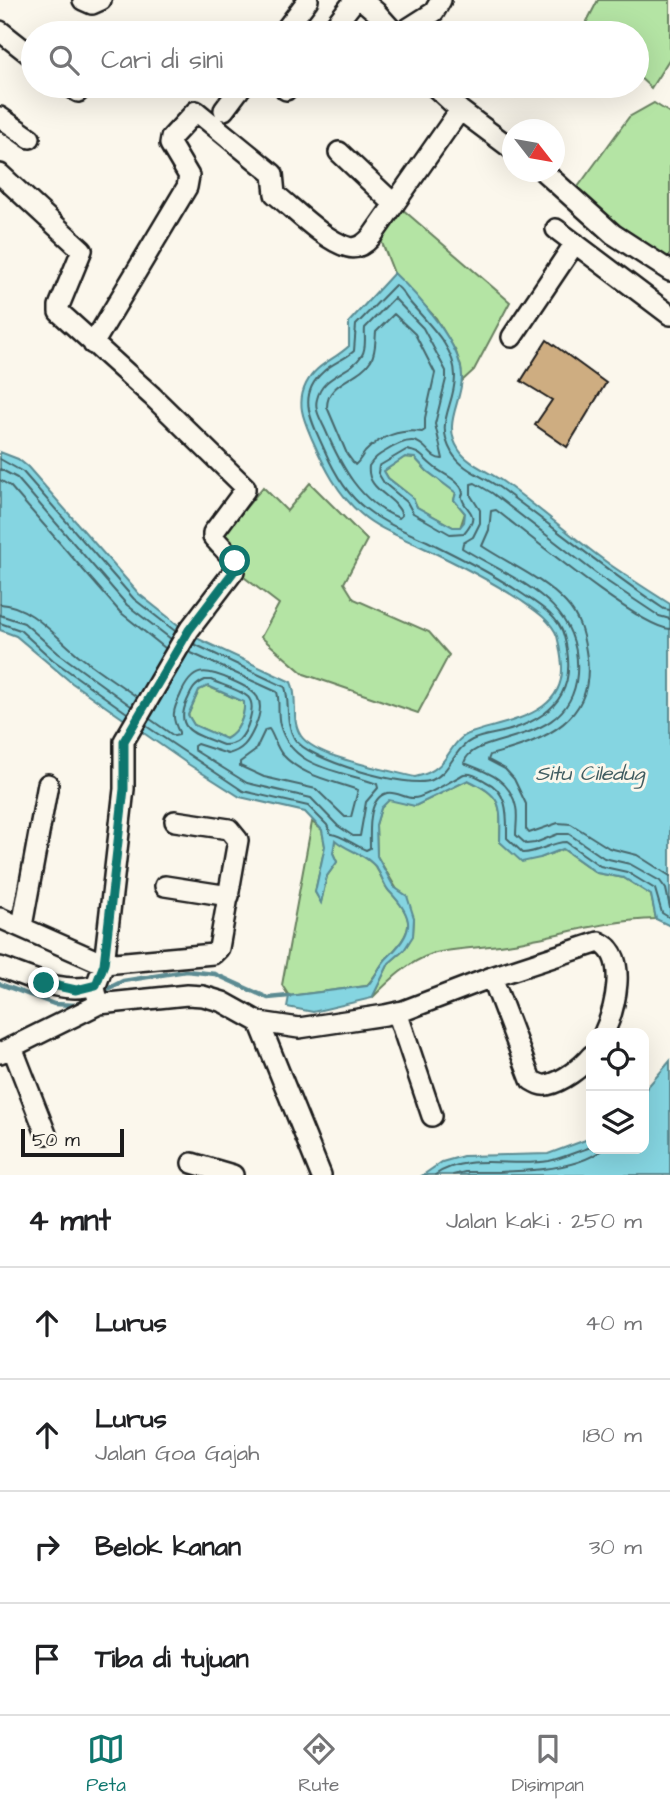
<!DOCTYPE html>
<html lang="id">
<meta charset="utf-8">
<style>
:root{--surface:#fff;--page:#f2f2f2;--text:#202124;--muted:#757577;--line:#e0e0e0;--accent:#0f766e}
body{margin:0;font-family:"Architects Daughter",sans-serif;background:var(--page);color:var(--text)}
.controls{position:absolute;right:21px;bottom:21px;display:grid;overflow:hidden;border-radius:14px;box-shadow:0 7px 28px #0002}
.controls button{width:63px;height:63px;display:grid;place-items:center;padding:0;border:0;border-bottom:2px solid var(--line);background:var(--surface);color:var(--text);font:35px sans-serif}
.compass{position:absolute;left:502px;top:119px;width:63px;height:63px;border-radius:50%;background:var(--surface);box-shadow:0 7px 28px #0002;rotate:121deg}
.scale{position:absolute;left:21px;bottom:18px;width:103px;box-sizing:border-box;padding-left:7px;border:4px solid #1c1c1c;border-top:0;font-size:19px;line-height:24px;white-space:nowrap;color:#1c1c1c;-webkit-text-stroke:5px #fbf7ec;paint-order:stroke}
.stop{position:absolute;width:21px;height:21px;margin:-16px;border:5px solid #0f766e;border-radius:50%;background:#fff}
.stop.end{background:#0f766e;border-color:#fff;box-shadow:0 2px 7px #0008}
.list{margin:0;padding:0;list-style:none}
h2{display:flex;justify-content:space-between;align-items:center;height:91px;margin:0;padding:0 28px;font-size:30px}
h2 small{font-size:23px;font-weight:400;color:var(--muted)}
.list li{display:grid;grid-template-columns:46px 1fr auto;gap:21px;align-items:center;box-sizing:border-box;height:112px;padding:0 28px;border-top:2px solid var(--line)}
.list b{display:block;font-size:26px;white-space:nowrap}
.list p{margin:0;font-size:23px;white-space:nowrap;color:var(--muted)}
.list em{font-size:23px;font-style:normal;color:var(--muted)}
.icon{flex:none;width:38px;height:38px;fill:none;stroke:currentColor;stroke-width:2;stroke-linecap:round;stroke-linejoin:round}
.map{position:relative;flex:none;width:670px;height:1175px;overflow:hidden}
.search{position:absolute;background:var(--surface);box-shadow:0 7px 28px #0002;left:21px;right:21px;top:21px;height:77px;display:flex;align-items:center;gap:18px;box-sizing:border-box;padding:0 24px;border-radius:38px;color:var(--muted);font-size:26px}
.sheet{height:539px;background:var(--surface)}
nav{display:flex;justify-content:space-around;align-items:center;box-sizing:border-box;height:98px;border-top:2px solid var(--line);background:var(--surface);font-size:19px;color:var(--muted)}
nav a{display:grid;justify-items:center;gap:4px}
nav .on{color:var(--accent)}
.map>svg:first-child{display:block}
.green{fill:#b4e4a4;stroke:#688060;stroke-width:2}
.water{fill:#85d5e1;stroke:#5b8b92;stroke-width:2;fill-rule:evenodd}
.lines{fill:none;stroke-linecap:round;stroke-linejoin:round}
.shore{stroke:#46666b;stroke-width:2}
.stream{stroke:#5b8b92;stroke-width:4.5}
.building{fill:#cead81;stroke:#1c1c1c;stroke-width:2}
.minor-casing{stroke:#1c1c1c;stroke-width:24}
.minor{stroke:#fbf7ec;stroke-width:19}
.route{stroke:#0f766e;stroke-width:9}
.labels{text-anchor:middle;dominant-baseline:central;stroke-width:6;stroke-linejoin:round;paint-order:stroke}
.water-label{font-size:21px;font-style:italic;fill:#415d61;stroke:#fbf7ec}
</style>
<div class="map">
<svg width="670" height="1175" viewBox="0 0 670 1175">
<rect width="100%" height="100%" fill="#fbf7ec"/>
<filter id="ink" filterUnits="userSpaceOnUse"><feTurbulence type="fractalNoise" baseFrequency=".0143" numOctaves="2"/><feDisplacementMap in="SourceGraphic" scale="14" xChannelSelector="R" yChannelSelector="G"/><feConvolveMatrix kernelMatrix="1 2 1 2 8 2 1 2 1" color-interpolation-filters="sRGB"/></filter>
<g filter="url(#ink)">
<path class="green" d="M598 0H670V58L651 88 637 75V33H591L584 27Z
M654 103 670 113V254L663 263 575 191 629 117Z
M401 208 510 302 474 370 462 381 461 367 456 352 436 318 394 273 379 235Z
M405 457 415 458 427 471 456 492 454 500 465 513 460 528 453 527 417 507 413 498 388 478 384 471Z
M310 483 367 540 344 583 354 599 429 632 449 655 418 713 304 674 261 637 279 604 210 551 263 487 287 511Z
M207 686 244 702C245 716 239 732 226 739L194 725 188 715 199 690Z
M468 780C503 797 501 804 500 842L540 858 563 849 597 873 624 878 651 895 656 919C606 920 556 936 507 944 483 948 456 947 432 954 408 962 390 980 372 998L389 963 404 950 413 935 414 918 377 856 376 825 381 808 389 799 415 806Z
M312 822 322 830 325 846 315 892 321 902 327 876 337 862 333 853 335 840C346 847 362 853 372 863 381 871 382 883 389 891 417 919 413 932 386 959 379 967 375 978 366 986L289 996 282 985Z"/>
<path class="water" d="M394 273C417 294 463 346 462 378 461 404 442 425 459 450 468 464 488 471 502 481 540 508 574 539 612 566 631 579 651 592 670 604V926L656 919 651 895 624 878 597 873 563 849 540 858 522 862 500 842C501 804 503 797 468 780L415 806 389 800 381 808 376 825 377 856 394 887 407 896 414 918 413 936 404 950 389 963 372 998 313 1012 287 1007 289 996 367 986C375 978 379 967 386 959 414 932 416 919 389 891 382 883 381 870 372 863 362 853 346 850 335 840L333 853 337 862 327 876 321 903 315 892 325 846 322 830 305 812 240 797 188 764 72 683 16 636 0 630V452L18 459 28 467 139 594 192 636 291 682C299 698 290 720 301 736 316 758 388 770 415 777 452 770 446 741 471 733 509 720 571 715 561 657 560 651 559 643 557 636 551 620 533 609 520 600 488 579 456 563 422 547 401 537 378 529 361 514 338 495 324 466 312 439 304 420 296 404 306 384 316 364 333 361 349 346V322ZM405 457 415 458 427 471 456 493 454 500 465 513 464 522 460 527H453L417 507 413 498 388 478 384 471ZM208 686 244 702C245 716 239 732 226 739L194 725 188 715 199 690Z
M670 1061V1175H423L442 1162 463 1156 548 1154 591 1138V1149H644V1091Z"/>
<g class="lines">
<path class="shore" d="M394 298 423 328 446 371V379L435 424 443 459C423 460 428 424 386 451 379 455 374 458 369 466 366 491 395 495 402 515L399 518C360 503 341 466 325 429 321 420 314 410 317 399 323 374 350 374 362 355 367 347 364 336 365 328Z
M394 314 415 334 435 373 425 418V430L422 432C401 429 380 436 365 452 361 457 360 461 355 465L347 454 327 407C327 381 359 380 371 360 376 352 375 342 376 332Z
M406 450C422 452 422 458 434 467 442 474 461 480 463 493 463 495 461 496 462 498 466 513 482 512 464 533L450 534 413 513 407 502 384 483 378 473 379 466Z
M0 459 23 472 134 599 175 631
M0 469 17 478 127 605 171 639
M0 480 10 486 120 612 165 648
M0 604C32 605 58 640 82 658 100 672 119 684 137 697
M0 615 24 623 58 653 131 706
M670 619 659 616 602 578 492 493 475 483 471 484V496L480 510V523L473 537 463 543 462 548C513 580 582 600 577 674 571 750 472 730 464 763 487 772 510 779 516 807 518 815 516 826 516 835L526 844 535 843 558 834H569L604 858 630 864 660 881 666 889 670 908
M0 623 20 630 53 660 127 713
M670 629C640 628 526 533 496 510L491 511 489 530 482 546C509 564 543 578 566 603 579 617 583 633 586 651 599 720 544 741 490 755L488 760 505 769 514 779 526 804V829L529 833 558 823 571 824 609 848 637 855 670 876
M194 644 285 687C290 703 285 722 294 738 306 760 410 790 432 780 451 772 454 748 472 740 485 734 500 734 513 729 561 713 577 684 564 636 559 617 539 605 524 595 493 574 461 558 427 541 406 532 384 523 366 509 347 495 333 470 324 449 312 422 296 396 323 372 332 363 344 360 354 351L356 325 395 285C402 289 403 294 408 300 426 322 455 346 455 376 455 406 434 422 452 453 462 470 485 477 500 488 555 528 607 571 664 609L670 610
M205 680H211C221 685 239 689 248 697 257 706 247 732 239 740 235 744 229 745 223 745 199 735 173 732 187 701 192 690 194 685 205 680Z
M150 719 174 736 179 735V732C171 717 173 710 180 696 192 667 205 668 231 680 257 691 268 699 254 729 248 742 243 750 228 754L197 744 194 746V750L247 783 311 798 338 826 353 836H360L366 802 378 788 377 784C341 770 292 770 280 725 277 714 280 702 277 692L189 652
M146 726 243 791 308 806 327 825 331 834C342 835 355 846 366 850L370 848C370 832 367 798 387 793 396 791 406 799 414 798 424 798 454 779 464 774 472 773 478 777 485 781 509 792 507 815 507 838L523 853C538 853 551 842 566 842L600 866 627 872 655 889 662 913 670 918
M269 729C274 736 276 747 282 754 303 777 331 780 358 790L351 817H345L316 789 264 777 240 766V762L255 751 265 730Z
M435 1175C467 1152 512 1168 549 1161 563 1158 578 1151 591 1147
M453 1175 465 1172C502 1172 573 1174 603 1149"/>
<path class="stream" d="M0 984 54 1004 75 1005 92 997
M103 991 123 981 186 971 215 974 268 998 289 996"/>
</g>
<path class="building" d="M547 340 606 383 567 447 535 425 552 400 521 381Z"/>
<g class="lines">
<g class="minor-casing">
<path id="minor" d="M83 0 92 4 101 0
M362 0 376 12 395 33
M0 31 33 57
M283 33 308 0
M329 33 355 0
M401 33 434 12 441 0
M70 86 78 92
M434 86 460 110 512 149
M286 90 289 86
M224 110 242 86
M0 117 30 138
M339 152 394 204
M544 172 613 234 670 271
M0 174 82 250 59 306V312L152 396 245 487V490L213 533V537L235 561 234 571 189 630 124 741V789L104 964 95 988 99 1004
M556 229 670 315
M512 337 575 243
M93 344 187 187 189 176 170 144 171 138 196 111 273 174 275 194C295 210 324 240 348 247 358 250 366 243 372 236L460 110
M165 886 229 896
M0 918 104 964 213 954 219 948 238 840 229 829 175 821
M22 926 48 784
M0 967C32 978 62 995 96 985
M492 977 531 1080C536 1083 541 1086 547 1085 562 1082 582 1067 591 1056
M397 1012 432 1116
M259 1022 321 1175
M12 1047 46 1134
M0 1053 99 1004 187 995 203 996 223 1002 259 1022 299 1028 385 1015 403 1011 492 977 599 942C630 955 614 1011 604 1033
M192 1163 233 1175"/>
</g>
<use href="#minor" class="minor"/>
</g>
</g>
<g class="lines" filter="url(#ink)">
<path class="route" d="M44 983 76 990 96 985 104 964 124 789V741L189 630 234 571 235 561"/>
</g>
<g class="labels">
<g class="water-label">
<text x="590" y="773">Situ Ciledug</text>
</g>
</g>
</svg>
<div class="controls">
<button><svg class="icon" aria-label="locate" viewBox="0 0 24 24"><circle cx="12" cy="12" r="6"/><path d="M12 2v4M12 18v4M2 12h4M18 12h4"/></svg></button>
<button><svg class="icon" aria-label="layers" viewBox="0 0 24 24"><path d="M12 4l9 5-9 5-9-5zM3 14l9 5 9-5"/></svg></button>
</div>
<svg class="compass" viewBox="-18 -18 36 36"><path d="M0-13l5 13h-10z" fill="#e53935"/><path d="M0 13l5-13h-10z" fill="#757577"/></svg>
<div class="scale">50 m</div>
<div class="stop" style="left:235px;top:561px"></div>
<div class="stop end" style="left:44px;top:983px"></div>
<div class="search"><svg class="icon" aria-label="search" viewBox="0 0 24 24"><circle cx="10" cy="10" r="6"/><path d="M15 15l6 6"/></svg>Cari di sini</div>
</div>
<section class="sheet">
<h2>4 mnt<small>Jalan kaki · 250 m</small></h2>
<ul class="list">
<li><svg class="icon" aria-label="ahead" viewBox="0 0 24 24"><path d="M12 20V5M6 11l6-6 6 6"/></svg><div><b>Lurus</b></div><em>40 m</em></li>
<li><svg class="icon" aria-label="ahead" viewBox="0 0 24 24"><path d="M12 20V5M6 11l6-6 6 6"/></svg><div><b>Lurus</b><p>Jalan Goa Gajah</p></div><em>180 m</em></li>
<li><svg class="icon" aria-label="right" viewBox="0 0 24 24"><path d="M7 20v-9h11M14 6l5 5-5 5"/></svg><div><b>Belok kanan</b></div><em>30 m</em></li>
<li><svg class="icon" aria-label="arrive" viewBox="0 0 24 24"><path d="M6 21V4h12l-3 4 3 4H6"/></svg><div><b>Tiba di tujuan</b></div></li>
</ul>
</section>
<nav>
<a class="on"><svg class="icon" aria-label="map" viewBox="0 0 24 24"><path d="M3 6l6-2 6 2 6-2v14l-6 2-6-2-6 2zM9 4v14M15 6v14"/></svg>Peta</a>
<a><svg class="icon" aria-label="directions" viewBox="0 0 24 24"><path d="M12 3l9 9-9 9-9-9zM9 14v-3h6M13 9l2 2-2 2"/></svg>Rute</a>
<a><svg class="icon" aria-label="saved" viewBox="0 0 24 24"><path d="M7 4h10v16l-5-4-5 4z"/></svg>Disimpan</a>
</nav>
